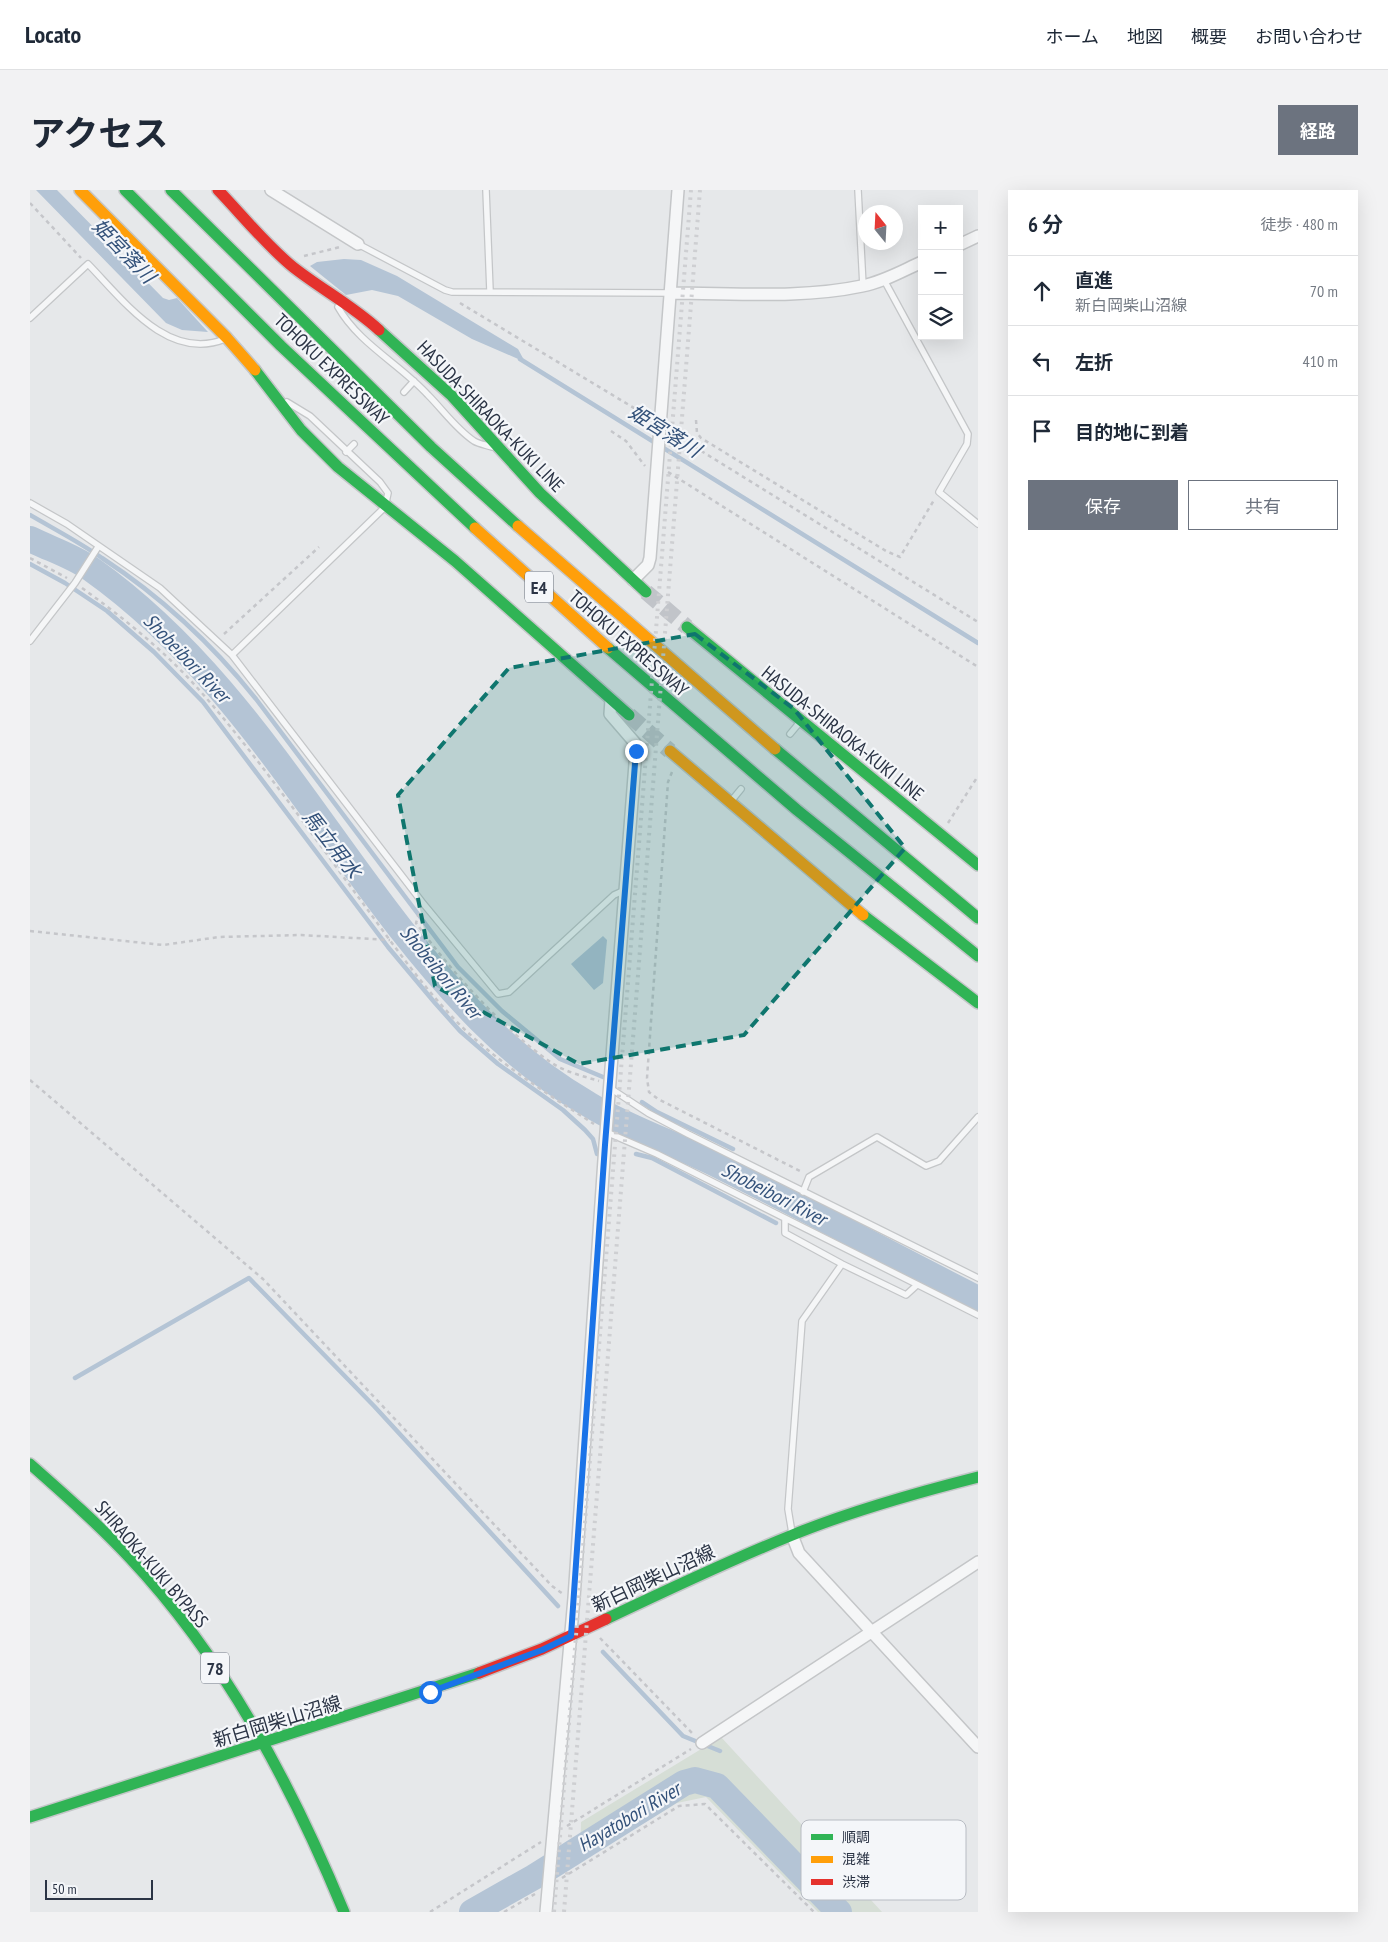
<!DOCTYPE html>
<html lang="ja">
<meta charset="utf-8">
<style>
:root{--surface:#fff;--page:#f2f2f3;--text:#1f2937;--muted:#747a83;--line:#e0e1e3;--accent:#6c737f}
body{margin:0;font-family:"PT Sans Narrow","Noto Sans JP",sans-serif;background:var(--page);color:var(--text)}
.controls{position:absolute;right:15px;top:15px;display:grid;overflow:hidden;border-radius:0px;box-shadow:0 5px 20px #0002}
.controls button{width:45px;height:45px;display:grid;place-items:center;padding:0;border:0;border-bottom:1px solid var(--line);background:var(--surface);color:var(--text);font:25px sans-serif}
.compass{position:absolute;left:828px;top:15px;width:45px;height:45px;border-radius:50%;background:var(--surface);box-shadow:0 5px 20px #0002;rotate:342deg}
.scale{position:absolute;left:15px;bottom:12px;width:108px;box-sizing:border-box;padding-left:5px;border:2px solid #2b3445;border-top:0;font-size:14px;line-height:18px;white-space:nowrap;color:#2b3445;-webkit-text-stroke:4px #f4f6f9;paint-order:stroke}
.stop{position:absolute;width:15px;height:15px;margin:-11px;border:4px solid #1a73e8;border-radius:50%;background:#fff}
.stop.end{background:#1a73e8;border-color:#fff;box-shadow:0 1px 5px #0008}
.list{margin:0;padding:0;list-style:none}
h2{display:flex;justify-content:space-between;align-items:center;height:65px;margin:0;padding:0 20px;font-size:21px}
h2 small{font-size:16px;font-weight:400;color:var(--muted)}
.list li{display:grid;grid-template-columns:32px 1fr auto;gap:15px;align-items:center;box-sizing:border-box;height:70px;padding:0 20px;border-top:1px solid var(--line)}
.list b{display:block;font-size:19px;white-space:nowrap}
.list p{margin:0;font-size:16px;white-space:nowrap;color:var(--muted)}
.list em{font-size:16px;font-style:normal;color:var(--muted)}
.actions{display:flex;gap:10px;padding:15px 20px}
.actions a{flex:1;padding:11px 0;border:1px solid var(--accent);border-radius:0px;text-align:center;font-size:18px;color:var(--accent)}
.actions .main{background:var(--accent);color:#fff}
.icon{flex:none;width:28px;height:28px;fill:none;stroke:currentColor;stroke-width:2;stroke-linecap:round;stroke-linejoin:round}
.map{position:relative;flex:none;width:948px;height:1722px;overflow:hidden;border-radius:0px}
header{display:flex;align-items:center;gap:30px;box-sizing:border-box;height:70px;padding:0 25px;background:var(--surface);border-bottom:1px solid var(--line)}
header strong{font-size:24px}
nav{display:flex;gap:28px;margin-inline-start:auto;font-size:18px}
.intro{display:flex;align-items:center;justify-content:space-between;box-sizing:border-box;height:120px;padding:0 30px}
h1{margin:0;font-size:35px}
.button{padding:12px 22px;border-radius:0px;background:var(--accent);color:#fff;font-size:18px;font-weight:700}
main{display:flex;gap:30px;padding:0 30px}
aside{flex:1;background:var(--surface);border-radius:0px;box-shadow:0 5px 20px #0002}
.map>svg:first-child{display:block}
.green{fill:#d6ded6}
.water{fill:#b4c4d5}
.lines{fill:none;stroke-linecap:round;stroke-linejoin:round}
.stream{stroke:#b4c4d5;stroke-width:4.5}
.river{stroke:#b4c4d5;stroke-width:26}
.secondary-tunnel{stroke:#c1c4c9;stroke-width:16;stroke-dasharray:16 8;stroke-linecap:butt}
.lane-casing{stroke:#c4c6c8;stroke-width:8}
.street-casing{stroke:#c4c6c8;stroke-width:14}
.fast-casing{stroke:#c4c6c8;stroke-width:14}
.slow-casing{stroke:#c4c6c8;stroke-width:14}
.jam-casing{stroke:#c4c6c8;stroke-width:14}
.path{stroke:#c5c6ca;stroke-width:2.5;stroke-dasharray:4 4;stroke-linecap:butt}
.lane{stroke:#f5f6f7;stroke-width:5.5}
.street{stroke:#f5f6f7;stroke-width:11}
.fast{stroke:#30b455;stroke-width:11}
.slow{stroke:#ff9f0a;stroke-width:11}
.jam{stroke:#e5322d;stroke-width:11}
.rail{stroke:#cecfd2;stroke-width:4;stroke-dasharray:2.5 5;stroke-linecap:butt}
.route{stroke:#1a73e8;stroke-width:6}
.marked{fill:#0f766e;fill-opacity:0.2;stroke:#0f766e;stroke-width:4;stroke-dasharray:10 6;stroke-linejoin:round}
.labels{text-anchor:middle;dominant-baseline:central;stroke-width:4.5;stroke-linejoin:round;paint-order:stroke}
.shield{fill:#f4f6f9;stroke:#676e7b;stroke-width:1}
.shield-label{font-size:18px;font-weight:bold;fill:#2b3445}
.street-label{font-size:19px;fill:#2b3445;stroke:#f4f6f9}
.water-label{font-size:20px;font-style:italic;fill:#34527a;stroke:#f4f6f9}
.key{fill:#f4f6f9;stroke:#b8bcc3;stroke-width:1}
.key-label{font-size:14px;fill:#2b3445}
</style>
<header>
<strong>Locato</strong>
<nav><a>ホーム</a><a>地図</a><a>概要</a><a>お問い合わせ</a></nav>
</header>
<div class="intro"><h1>アクセス</h1><a class="button">経路</a></div>
<main>
<div class="map">
<svg width="948" height="1722" viewBox="0 0 948 1722">
<rect width="100%" height="100%" fill="#e6e8ea"/>
<path class="green" d="M691 1547 852 1722H788L676 1607 647 1613 550 1672 551 1632Z"/>
<path class="water" d="M6 0H27L133 108 139 110 147 108 178 142 152 140 136 133Z
M314 69 331 70 367 86 488 159 495 172 442 149 368 106 342 100 316 105 280 76 287 72Z
M573 746 577 750 573 793 564 800 541 774Z"/>
<g class="lines">
<path class="stream" d="M490 169 948 453
M0 325C24 339 49 352 72 368 130 406 183 455 226 509L428 777 472 821 530 869 573 887
M0 374 35 393 77 421 124 462 173 512 358 757 405 813 430 841 468 874 533 920 555 940 563 949 567 964
M612 912 627 922 703 959
M606 964 622 968 746 1033
M45 1188 219 1088 344 1216 528 1416
M573 1462 653 1546 690 1561"/>
<path class="river" d="M0 349C20 359 43 366 61 379 229 498 309 688 450 830 481 861 520 892 558 914 597 938 646 954 688 975 775 1018 861 1065 948 1109
M442 1722 504 1687 654 1593 665 1590 687 1596 809 1722"/>
<path class="secondary-tunnel" d="M616 402 657 437
M599 525 640 561"/>
<g class="lane-casing">
<path id="lane" d="M456 0 460 101
M828 0 833 96
M328 54 415 100 422 102 642 103
M854 90 938 244 937 254 909 302 948 334
M308 117C329 154 370 174 398 205 413 220 426 239 444 251 449 254 456 255 462 257
M0 128 58 74C93 110 138 172 195 149
M374 202 384 191
M316 262 324 254
M0 313 37 334 130 398 202 465 392 712 468 804 479 802 584 705 595 700
M0 451 45 393 68 357
M202 465 355 317 358 303 350 292 280 226 257 212
M760 544 770 532
M702 610 711 599
M580 898 618 923 658 944 948 1088
M576 942 627 964 948 1125
M773 1002 779 987 847 947 896 976 909 971 948 927
M755 1030V1043L812 1074 876 1105 887 1095
M762 1343 758 1319 772 1131 812 1074"/>
</g>
<g class="street-casing">
<path id="street" d="M241 0 328 54
M929 55 948 46
M642 103C704 103 771 109 832 96 853 92 872 81 892 72
M603 390 618 375 620 368 648 0
M762 1345 769 1363 948 1557
M672 1553 948 1372
M516 1722 544 1408 575 955 606 561 605 553 580 524 581 510"/>
</g>
<g class="fast-casing">
<path id="fast" d="M95 0 251 156 445 338
M141 0 401 257 488 336
M349 140 422 206 510 303 616 402
M225 180 271 240 308 277 425 371 599 525
M657 437 948 675
M578 458 767 620 948 766
M745 559 948 728
M833 725 948 813
M0 1274C34 1304 68 1334 99 1367 195 1469 261 1594 314 1722
M576 1429C637 1400 698 1371 760 1346 820 1321 885 1303 948 1287
M0 1627 449 1483"/>
</g>
<g class="slow-casing">
<path id="slow" d="M50 0 197 148 225 180
M488 336 745 559
M445 338 578 458
M640 561 833 725"/>
</g>
<g class="jam-casing">
<path id="jam" d="M188 0C212 25 236 55 263 77 291 99 323 116 349 140
M449 1483 512 1459 576 1429"/>
</g>
<path class="path" d="M0 13 51 68
M274 66 310 57
M430 113 609 221 619 224
M666 230 667 243 671 248 856 361 870 367 904 310
M642 234 660 254 948 432
M581 241 596 251 615 276
M638 282 948 477
M0 368 37 388
M52 398C95 429 137 463 171 502 229 568 280 642 332 712 362 753 392 796 428 833 468 873 516 903 564 934
M194 444 289 357
M642 582 638 592 617 888 619 902 628 909 772 982
M918 633 948 586
M389 723 386 733C420 780 474 841 522 873 535 882 553 886 569 891
M0 741 133 755 189 747 271 745 360 750
M0 890 233 1089 522 1396 533 1404
M570 1448 664 1545
M537 1636 661 1559
M532 1688 649 1616 675 1614 784 1722
M400 1722 511 1652
M474 1722 505 1704"/>
<use href="#lane" class="lane"/>
<use href="#street" class="street"/>
<use href="#fast" class="fast"/>
<use href="#slow" class="slow"/>
<use href="#jam" class="jam"/>
<path class="rail" d="M524 1722 661 0
M534 1722 670 0"/>
</g>
<g class="lines">
<path class="route" d="M400 1502 512 1460 541 1446 575 955 606 561"/>
</g>
<path class="marked" d="M665 444 764 519 875 658 714 845 549 874 405 796 368 605 479 478Z"/>
<g class="labels">
<g class="shield">
<rect x="495" y="381.5" width="28" height="31" rx="4"/>
<rect x="171" y="1462.5" width="28" height="31" rx="4"/>
</g>
<g class="shield-label">
<text x="509" y="397">E4</text>
<text x="185" y="1478">78</text>
</g>
<g class="street-label">
<text transform="translate(302 179) rotate(44)">TOHOKU EXPRESSWAY</text>
<text transform="translate(461 226) rotate(46)">HASUDA-SHIRAOKA-KUKI LINE</text>
<text transform="translate(599 453) rotate(41)">TOHOKU EXPRESSWAY</text>
<text transform="translate(813 543) rotate(39)">HASUDA-SHIRAOKA-KUKI LINE</text>
<text transform="translate(122 1374) rotate(49)">SHIRAOKA-KUKI BYPASS</text>
<text transform="translate(623 1388) rotate(-25)">新白岡柴山沼線</text>
<text transform="translate(247 1531) rotate(-17)">新白岡柴山沼線</text>
</g>
<g class="water-label">
<text transform="translate(94 61) rotate(46)">姫宮落川</text>
<text transform="translate(635 241) rotate(32)">姫宮落川</text>
<text transform="translate(157 468) rotate(46)">Shobeibori River</text>
<text transform="translate(302 654) rotate(52)">馬立用水</text>
<text transform="translate(411 782) rotate(50)">Shobeibori River</text>
<text transform="translate(744 1004) rotate(27)">Shobeibori River</text>
<text transform="translate(599 1627) rotate(-31)">Hayatobori River</text>
</g>
</g>
<rect x="771" y="1630" width="165" height="80" rx="8" class="key"/>
<rect x="781" y="1644" width="22" height="6" fill="#30b455"/>
<rect x="781" y="1666" width="22" height="7" fill="#ff9f0a"/>
<rect x="781" y="1689" width="22" height="6" fill="#e5322d"/>
<g class="key-label">
<text x="812" y="1652">順調</text>
<text x="812" y="1674">混雑</text>
<text x="812" y="1697">渋滞</text>
</g>
</svg>
<div class="controls">
<button>+</button>
<button>−</button>
<button><svg class="icon" aria-label="layers" viewBox="0 0 24 24"><path d="M12 4l9 5-9 5-9-5zM3 14l9 5 9-5"/></svg></button>
</div>
<svg class="compass" viewBox="-18 -18 36 36"><path d="M0-13l5 13h-10z" fill="#e53935"/><path d="M0 13l5-13h-10z" fill="#747a83"/></svg>
<div class="scale">50 m</div>
<div class="stop" style="left:400px;top:1502px"></div>
<div class="stop end" style="left:606px;top:561px"></div>
</div>
<aside>
<h2>6 分<small>徒歩 · 480 m</small></h2>
<ul class="list">
<li><svg class="icon" aria-label="ahead" viewBox="0 0 24 24"><path d="M12 20V5M6 11l6-6 6 6"/></svg><div><b>直進</b><p>新白岡柴山沼線</p></div><em>70 m</em></li>
<li><svg class="icon" aria-label="left" viewBox="0 0 24 24"><path d="M17 20v-9H6M10 6l-5 5 5 5"/></svg><div><b>左折</b></div><em>410 m</em></li>
<li><svg class="icon" aria-label="arrive" viewBox="0 0 24 24"><path d="M6 21V4h12l-3 4 3 4H6"/></svg><div><b>目的地に到着</b></div></li>
</ul>
<div class="actions"><a class="main">保存</a><a>共有</a></div>
</aside>
</main>
